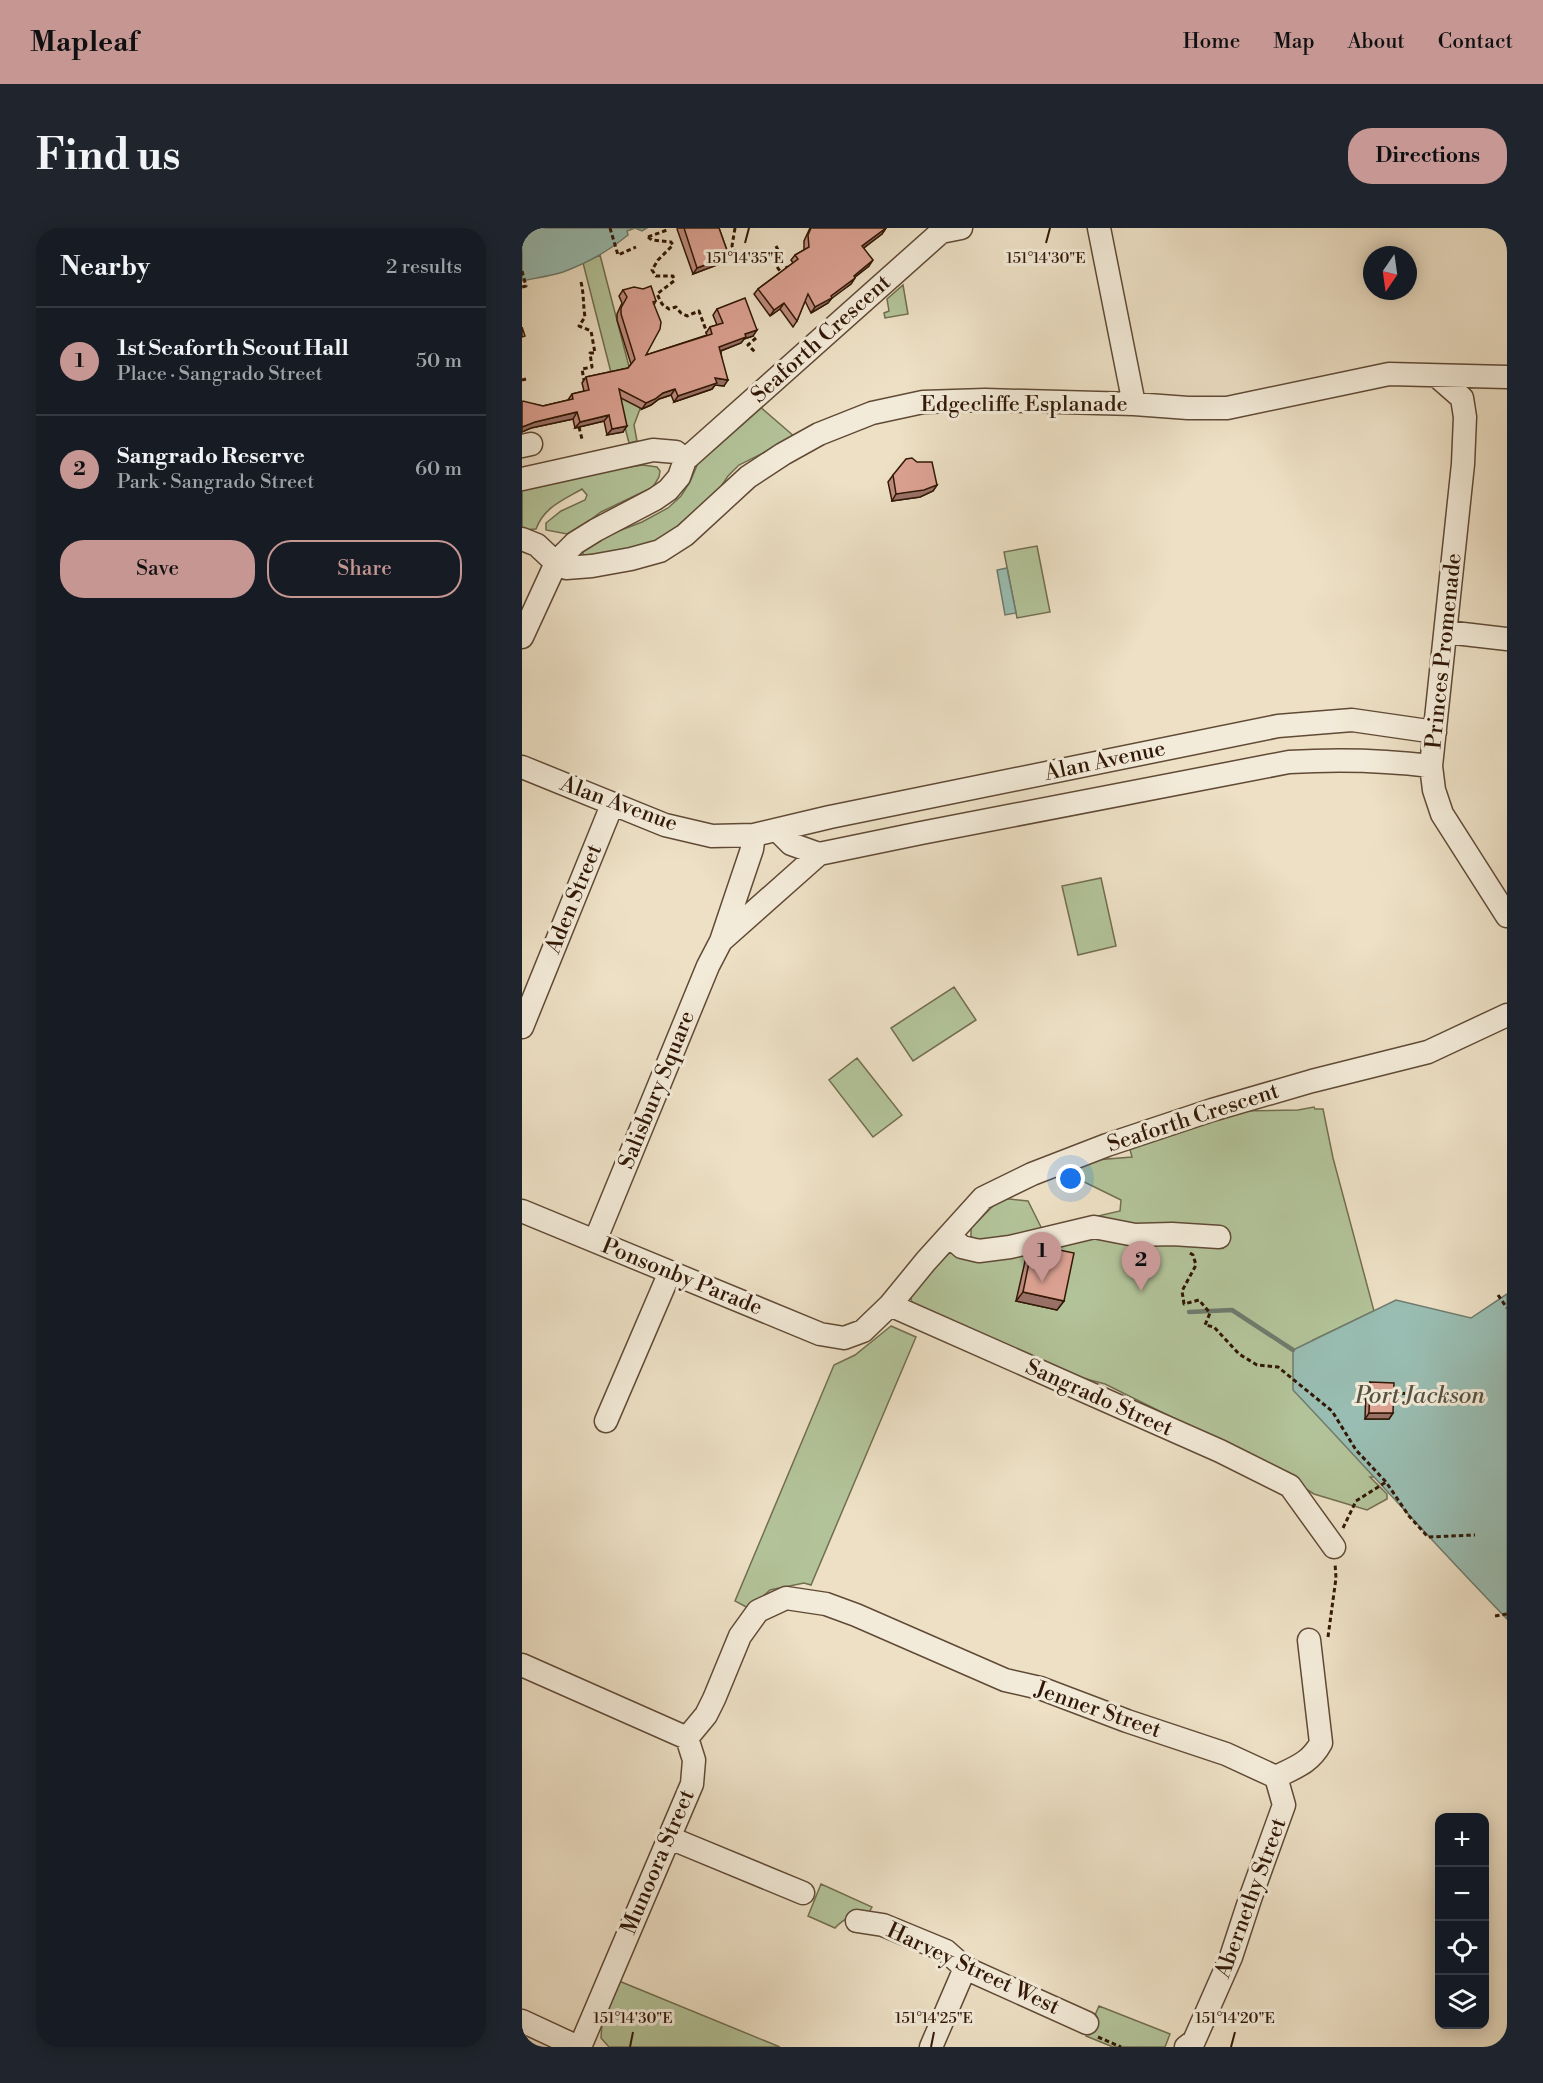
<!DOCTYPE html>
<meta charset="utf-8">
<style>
:root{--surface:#171b24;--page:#20242c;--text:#f1f3f6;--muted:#9ea1a6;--line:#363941;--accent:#c59692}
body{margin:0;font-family:"Libre Bodoni",serif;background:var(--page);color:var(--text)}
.controls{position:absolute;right:18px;bottom:18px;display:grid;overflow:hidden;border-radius:12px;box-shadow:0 3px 15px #0003}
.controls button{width:54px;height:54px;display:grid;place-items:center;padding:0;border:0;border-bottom:2px solid var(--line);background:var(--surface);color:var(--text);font:30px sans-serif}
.compass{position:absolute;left:841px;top:18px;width:54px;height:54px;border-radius:50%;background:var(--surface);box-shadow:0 3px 15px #0003;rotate:193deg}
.you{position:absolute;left:549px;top:951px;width:21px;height:21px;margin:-15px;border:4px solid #fff;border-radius:50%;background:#1a73e8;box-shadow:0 0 0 9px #1a73e833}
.badge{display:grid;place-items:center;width:39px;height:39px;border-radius:50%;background:var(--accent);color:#111;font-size:20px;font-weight:700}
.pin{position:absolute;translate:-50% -50px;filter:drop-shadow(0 2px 3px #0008)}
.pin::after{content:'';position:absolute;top:32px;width:21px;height:18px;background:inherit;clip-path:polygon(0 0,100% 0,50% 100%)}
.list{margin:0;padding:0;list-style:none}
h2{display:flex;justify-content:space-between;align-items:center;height:78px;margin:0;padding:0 24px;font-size:26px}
h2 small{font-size:20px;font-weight:400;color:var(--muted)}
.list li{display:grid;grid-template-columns:39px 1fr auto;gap:18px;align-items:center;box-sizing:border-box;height:108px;padding:0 24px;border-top:2px solid var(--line)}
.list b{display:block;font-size:22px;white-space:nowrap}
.list p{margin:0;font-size:20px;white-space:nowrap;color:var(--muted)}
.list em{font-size:20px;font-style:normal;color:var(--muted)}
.actions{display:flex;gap:12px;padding:18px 24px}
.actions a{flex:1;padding:14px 0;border:2px solid var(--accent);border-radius:24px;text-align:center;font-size:21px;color:var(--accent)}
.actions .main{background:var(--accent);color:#111}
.icon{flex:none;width:33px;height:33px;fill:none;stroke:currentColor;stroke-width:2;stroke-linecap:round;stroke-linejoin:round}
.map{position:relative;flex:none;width:985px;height:1819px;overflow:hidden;border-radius:24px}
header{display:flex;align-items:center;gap:36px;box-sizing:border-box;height:84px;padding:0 30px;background:var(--accent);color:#111}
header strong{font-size:28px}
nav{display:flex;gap:33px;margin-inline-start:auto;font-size:21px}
.intro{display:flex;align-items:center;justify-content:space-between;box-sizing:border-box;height:144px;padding:0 36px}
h1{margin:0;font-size:42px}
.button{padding:15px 27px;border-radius:24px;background:var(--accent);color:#111;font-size:21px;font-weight:700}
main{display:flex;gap:36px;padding:0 36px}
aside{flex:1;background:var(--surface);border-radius:24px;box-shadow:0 3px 15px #0003}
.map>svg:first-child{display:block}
.green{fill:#b3c399;stroke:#726e50;stroke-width:1.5}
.water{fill:#99bdb2;stroke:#6f7b6d;stroke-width:1.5}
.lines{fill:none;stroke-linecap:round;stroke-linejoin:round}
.stream{stroke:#6f7b6d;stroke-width:4.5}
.minor-casing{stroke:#604a36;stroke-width:25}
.path{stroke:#311806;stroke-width:3;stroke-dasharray:4.5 3;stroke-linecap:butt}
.minor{stroke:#f3ebd9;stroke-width:22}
.wall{fill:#bd8b7e;stroke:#311806;stroke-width:1.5}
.shaded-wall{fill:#9a7167;stroke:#311806;stroke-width:1.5}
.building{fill:#dca293;stroke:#311806;stroke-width:1.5}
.ticks{fill:none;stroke:#311806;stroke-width:2}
.labels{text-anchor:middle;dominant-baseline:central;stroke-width:6;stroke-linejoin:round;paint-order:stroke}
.street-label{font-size:22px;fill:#311806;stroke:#f3ebd9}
.water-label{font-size:24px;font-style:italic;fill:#555242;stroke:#f3ebd9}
.ticks-label{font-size:15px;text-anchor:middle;fill:#311806;stroke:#f3ebd9;stroke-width:6;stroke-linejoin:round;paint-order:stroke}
</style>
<header>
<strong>Mapleaf</strong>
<nav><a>Home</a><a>Map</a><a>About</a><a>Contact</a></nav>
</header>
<div class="intro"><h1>Find us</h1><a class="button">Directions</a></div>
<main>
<aside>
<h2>Nearby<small>2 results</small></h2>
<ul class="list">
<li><span class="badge">1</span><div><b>1st Seaforth Scout Hall</b><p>Place · Sangrado Street</p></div><em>50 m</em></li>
<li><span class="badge">2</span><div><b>Sangrado Reserve</b><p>Park · Sangrado Street</p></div><em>60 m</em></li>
</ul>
<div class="actions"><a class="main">Save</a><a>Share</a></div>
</aside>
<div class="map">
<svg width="985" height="1819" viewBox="0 0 985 1819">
<rect width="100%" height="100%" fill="#ede0c5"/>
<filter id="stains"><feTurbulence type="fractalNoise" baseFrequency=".00333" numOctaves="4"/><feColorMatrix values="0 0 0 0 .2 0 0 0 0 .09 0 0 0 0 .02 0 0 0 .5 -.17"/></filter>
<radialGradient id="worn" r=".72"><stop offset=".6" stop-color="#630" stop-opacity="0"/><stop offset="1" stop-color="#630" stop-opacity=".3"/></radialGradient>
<path class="green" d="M78 27 118 181 112 197 115 213 107 215 61 35Z
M381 57 386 86 363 90 362 85 367 83 365 71Z
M236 177 273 209 217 237 206 248 194 266 161 296 131 314 112 320 61 328V324L64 319 76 311 120 294 146 280 159 268 168 254 179 228Z
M121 237 135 239 138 243 137 249 131 259 79 284 53 303 45 306 24 302V295L39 283 63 272 65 267 60 261C41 272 22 279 14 301L0 302V258L52 247Z
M515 318 528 384 495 390 482 324Z
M579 650 594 718 556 727 540 658Z
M432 759 454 792 391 833 369 800Z
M335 830 380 887 351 909 307 852Z
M792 879 793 881H801L811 930 852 1083 791 1112 853 1249H848L865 1266V1271L845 1282 792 1266 744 1236 583 1156 538 1144 393 1079 389 1072V1066L394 1059 432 1020 449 1016V1000L479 970 506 973 520 1001 598 983 599 972 554 950 551 940 573 932 610 929 607 918 716 883 776 882Z
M369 1098 394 1109 289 1357 282 1355 248 1362 228 1381 213 1373 312 1137 333 1127Z
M299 1656 350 1679 346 1686C332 1687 323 1689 313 1700L286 1688Z
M97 1753 258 1819H87L79 1810 80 1794Z
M577 1778 648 1806 643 1819H591L564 1808Z"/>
<path class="water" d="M0 0H125L120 3 113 0 105 3 106 7C87 23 65 35 41 44 28 48 14 50 0 53Z
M485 340 494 385 483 387 475 342Z
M985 1066V1391C912 1316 843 1238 771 1162V1122L874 1072 949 1090Z"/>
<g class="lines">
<path class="stream" d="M667 1084 710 1082 771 1122"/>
<g class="minor-casing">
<path id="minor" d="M577 0 612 176
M916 149 940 170 943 189 941 236 909 538 912 562 920 586 985 688
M0 218 9 216
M0 251 131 222 154 224 163 232
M0 311 15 317 34 335 44 340 70 338 109 331 138 323 163 307 226 249 261 226 297 206 350 185 401 174 463 172 612 176 666 180H705L867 146 985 149
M924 404 985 411
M0 409 34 335 44 324 53 315 74 302 133 271 146 262 157 249 163 232 419 4 439 0
M0 539 143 597 190 608 232 607 308 589 756 498 830 492 913 504
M255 602 269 616 297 626
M199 713 297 626 399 605 767 534C815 531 861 532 909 538
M0 799 90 577
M0 983 298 1106 322 1110 341 1103 368 1077 404 1033 461 970 510 946 585 917 690 882 790 853 906 824 985 787
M427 1008 440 1019 457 1023 488 1019 572 999 613 1007 650 1006 697 1009
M73 1013 186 738 199 713 230 621 232 607
M368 1077 698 1223 768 1258 812 1319
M84 1193 148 1044
M0 1437 165 1510
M754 1549C774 1539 788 1535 799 1515L787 1412
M148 1610 281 1665
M335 1693 361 1697 424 1723 443 1740 565 1795
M0 1793 56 1819
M58 1819 170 1556 172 1532 165 1510 184 1487 192 1471 218 1408 236 1383 264 1370 304 1376 334 1387 483 1452 518 1460 605 1493 704 1526 754 1549
M409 1819 443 1740
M664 1819 672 1813 709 1729 728 1671 762 1577 754 1549"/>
</g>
<path class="path" d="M88 0 96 27 114 19
M213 0 210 18 217 31C228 36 235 30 244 23L260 46
M126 9 130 12 149 14 151 17 136 32 130 42 134 48H151L152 53 135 66 140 76 147 81 154 79 159 85 165 88 177 83 185 105
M126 9 145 2 144 0
M254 18 266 42
M0 43 4 58 0 59
M59 54C62 66 61 77 63 89L57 98 69 103 73 125H68L70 139 60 141 62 152 66 151
M234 110 226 117 234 125
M0 152 4 151
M57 199 60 211
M668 1025 671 1027 674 1037 660 1063 662 1076 677 1072 688 1085 683 1097 692 1099 717 1126 735 1137 756 1139 810 1183 834 1222 864 1254 887 1288 906 1309 953 1307
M976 1067 985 1080
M871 1165 895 1166
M821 1300 834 1273 864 1254
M973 1388 985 1386
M806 1409 814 1350 813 1335
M576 1809 599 1819"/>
<use href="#minor" class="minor"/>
</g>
<path class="wall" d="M156 0H197L207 28 203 34 171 46 155 1Z
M288 0H364L360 6 342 20 347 38 333 49 329 56 310 69 306 75 289 85 283 73 275 93 271 99 258 81 248 88 232 66 236 61 271 35 269 32 273 27 282 22V13Z
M101 62 134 73 132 77 124 127 185 107 184 105 188 99 195 97 191 87 195 81 231 108 222 111 219 115 199 123 202 158 193 157 190 161 152 174 149 167 137 171 129 177 120 181 99 170 101 204 85 207 82 193 53 200 51 191 9 200 0 204V174L21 178 46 172 50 166 62 163 60 155 64 149 106 140 109 136 95 92V86L100 75 97 68Z
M371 247 415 257 411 263 398 269 370 273 366 254Z
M510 1020 542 1073 535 1082 494 1073 504 1029Z
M848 1154 871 1185 867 1191H843L844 1160Z"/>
<path class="shaded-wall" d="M364 0 360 6 336 24 340 18Z
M207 28 203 34 171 46 175 40Z
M351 32 347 38 327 54 332 48Z
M333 50 329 56 309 71 310 70 306 75 289 85 293 79Z
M262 75 258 81 248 88 252 82Z
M235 102 231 108 222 111 219 115 193 125 197 119 223 106Z
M193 150 206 152 202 158 193 157 190 161 152 174 156 168Z
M153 161 149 167 137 171 129 177 120 181 124 175 141 165Z
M55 184 51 191 9 200 0 204V199L13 194Z
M87 187 82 193 53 200 58 194Z
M105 198 101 204 85 207 90 201Z
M415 257 411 263 398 269 370 273 374 266Z
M501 1064 542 1073 535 1082 494 1073Z
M847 1185H871L867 1191H843Z"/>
<path class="building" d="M162 0H197L207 28 175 40Z
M289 0H364L340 18 351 32 332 48 333 50 309 68 310 70 293 79 286 66 275 93 262 75 252 82 236 61 276 31 273 27 287 19 286 7Z
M129 58 134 73 131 74 139 94 138 101 124 127 190 106 188 99 201 95 195 81 223 70 235 102 223 106 224 109 197 119 206 152 193 150 195 155 156 168 153 161 141 165 133 171 124 175 97 161 105 198 90 201 87 187 58 194 55 184 13 194 0 199V174L1 173 21 178 51 171 50 166 67 162 64 149 106 140 113 131 99 86V80L105 69 101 62 112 59 121 61Z
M0 99 3 108 0 109Z
M390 230 395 234H410L415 257 402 262 374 266 371 247 384 231Z
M518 1018 552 1025 542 1073 501 1064 510 1020Z
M848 1154 872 1155 871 1185H847Z"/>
<path class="ticks" d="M223 15 227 0M524 15 528 0M108 1819 111 1804M409 1819 412 1804M709 1819 713 1804"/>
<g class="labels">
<g class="street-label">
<text transform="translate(299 111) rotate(-42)">Seaforth Crescent</text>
<text x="502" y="176">Edgecliffe Esplanade</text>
<text transform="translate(922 423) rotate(-84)">Princes Promenade</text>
<text transform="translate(583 533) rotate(-12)">Alan Avenue</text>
<text transform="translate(97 576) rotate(20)">Alan Avenue</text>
<text transform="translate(52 671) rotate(-68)">Aden Street</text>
<text transform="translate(135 862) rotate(-68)">Salisbury Square</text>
<text transform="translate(671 890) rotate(-18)">Seaforth Crescent</text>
<text transform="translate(160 1049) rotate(22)">Ponsonby Parade</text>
<text transform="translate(577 1170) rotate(24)">Sangrado Street</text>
<text transform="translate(576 1482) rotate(19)">Jenner Street</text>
<text transform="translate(136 1634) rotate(-67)">Munoora Street</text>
<text transform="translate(729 1670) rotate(-70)">Abernethy Street</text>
<text transform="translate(451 1741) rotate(25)">Harvey Street West</text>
</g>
<g class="water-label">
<text x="898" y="1168">Port Jackson</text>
</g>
</g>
<g class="ticks-label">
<text x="223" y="35">151°14'35"E</text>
<text x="524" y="35">151°14'30"E</text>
<text x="111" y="1795">151°14'30"E</text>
<text x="412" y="1795">151°14'25"E</text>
<text x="713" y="1795">151°14'20"E</text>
</g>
<rect width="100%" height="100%" filter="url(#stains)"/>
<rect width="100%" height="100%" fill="url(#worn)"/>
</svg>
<div class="controls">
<button>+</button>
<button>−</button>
<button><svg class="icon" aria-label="locate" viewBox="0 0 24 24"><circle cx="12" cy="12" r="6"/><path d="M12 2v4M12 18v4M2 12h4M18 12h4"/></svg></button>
<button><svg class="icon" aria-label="layers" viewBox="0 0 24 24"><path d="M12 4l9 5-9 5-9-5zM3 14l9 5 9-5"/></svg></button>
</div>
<svg class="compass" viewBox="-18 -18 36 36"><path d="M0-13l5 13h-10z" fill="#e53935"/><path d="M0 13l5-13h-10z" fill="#9ea1a6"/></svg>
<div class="you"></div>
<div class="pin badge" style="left:520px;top:1054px">1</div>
<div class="pin badge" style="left:619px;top:1063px">2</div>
</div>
</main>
